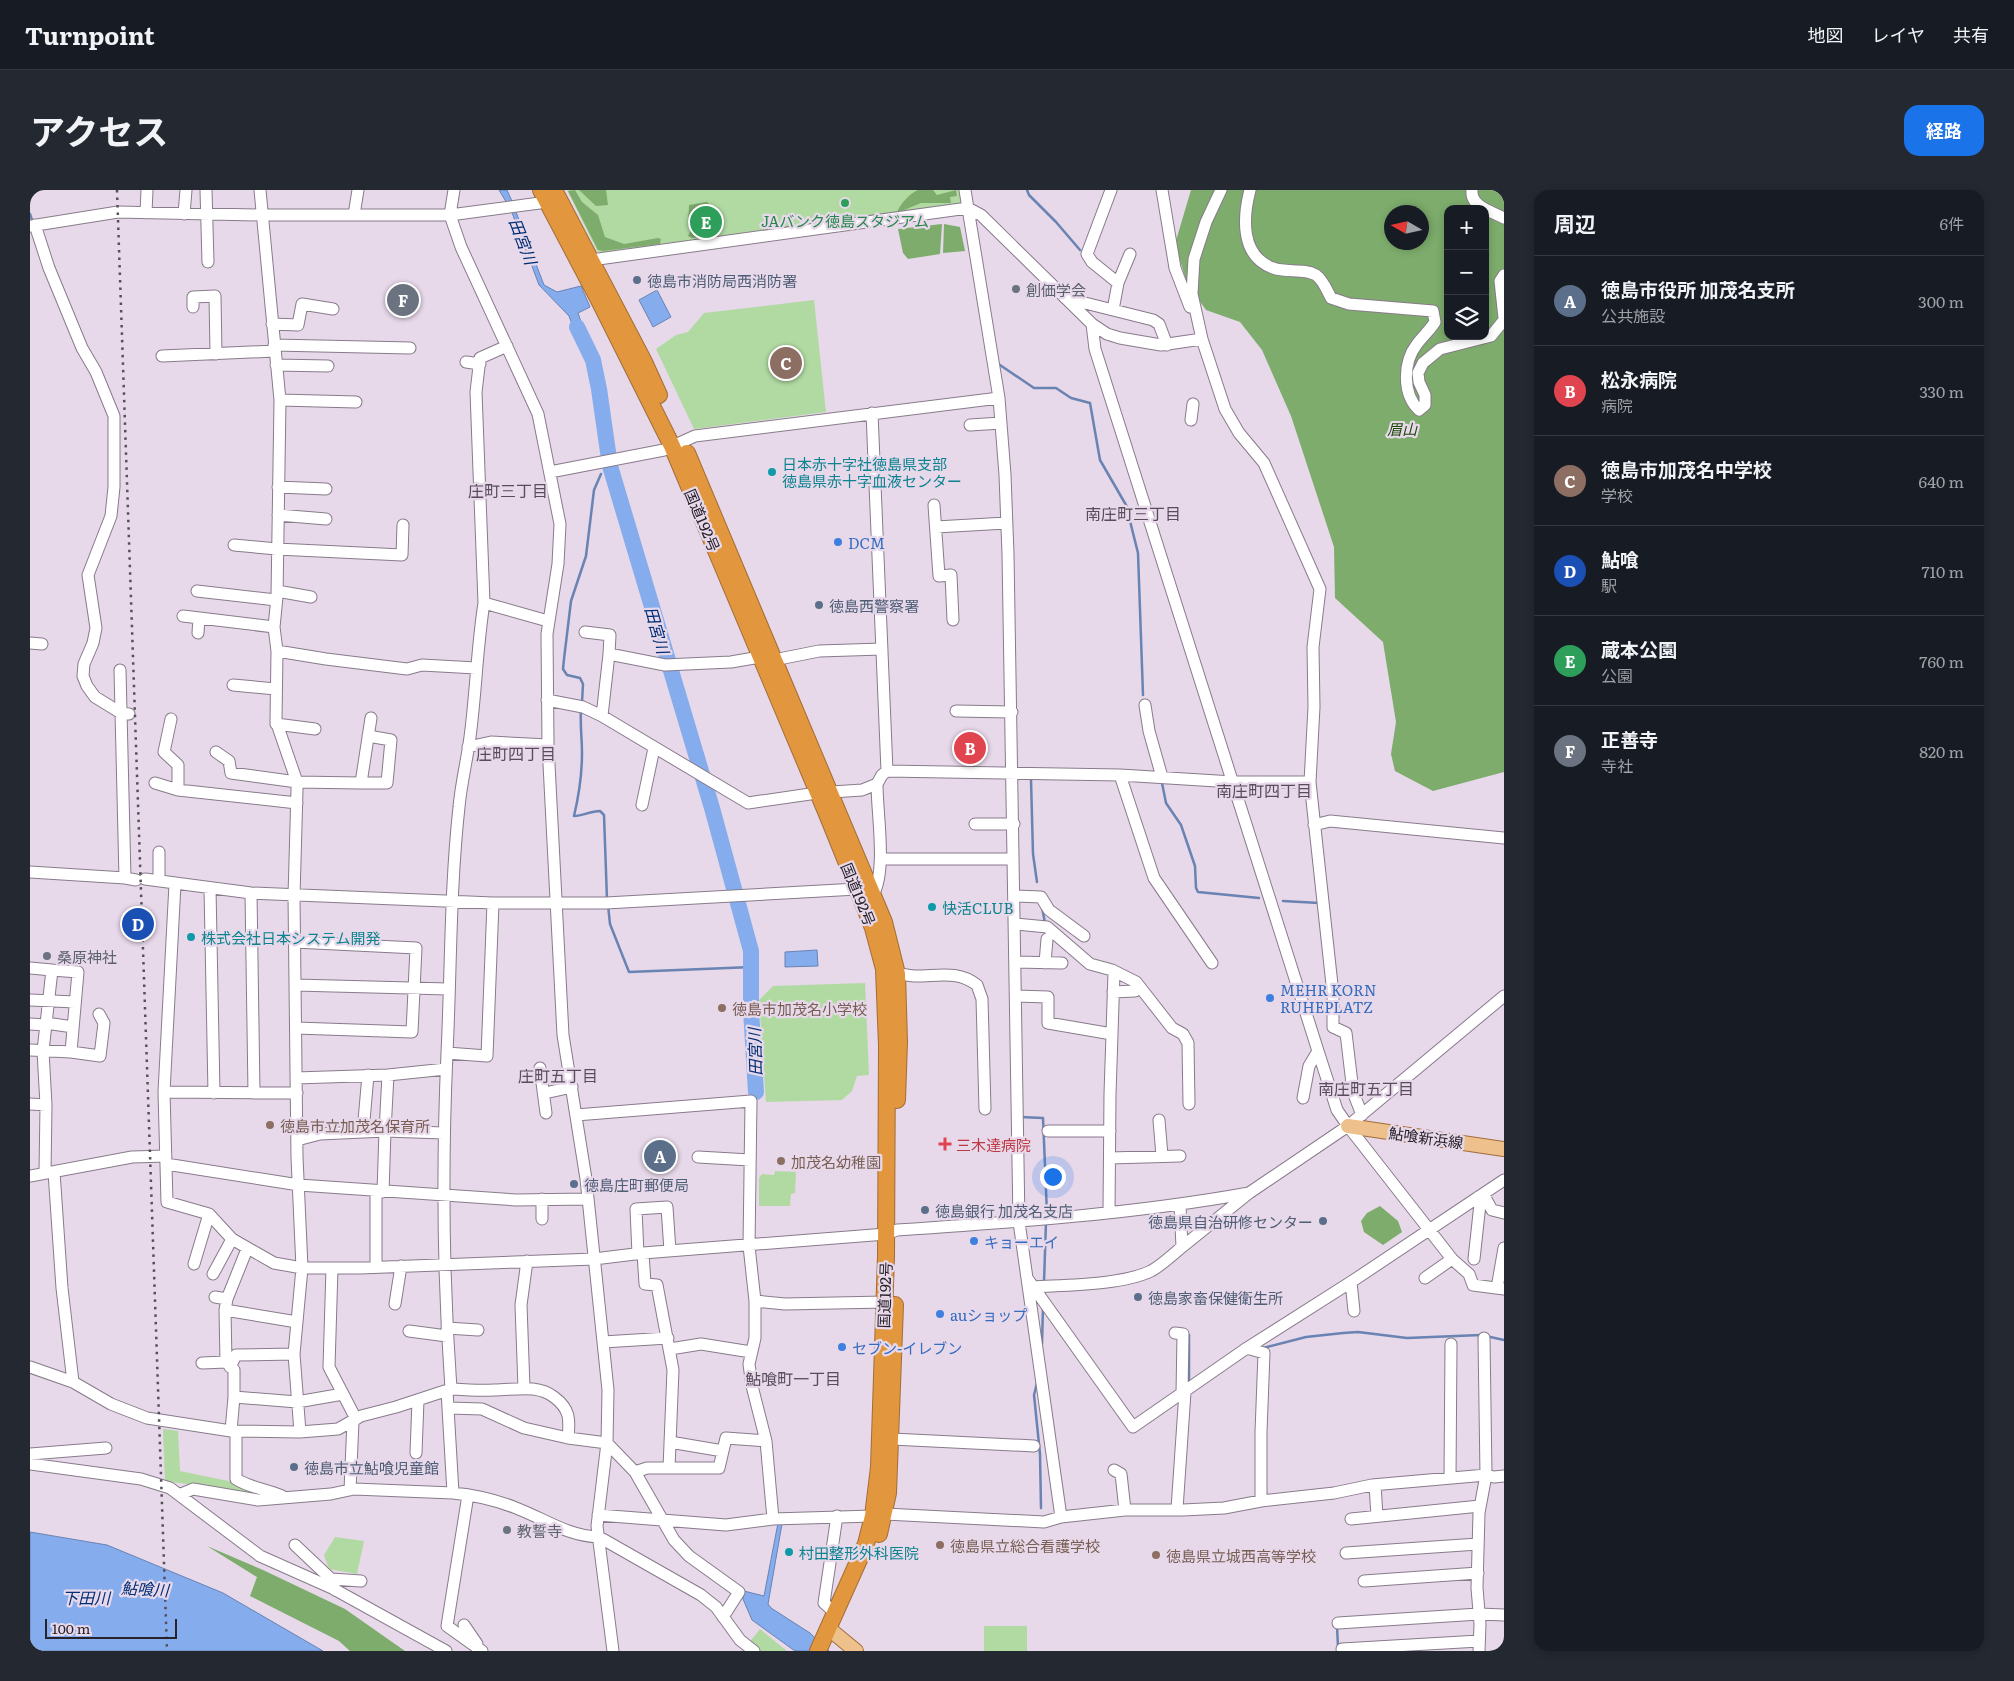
<!DOCTYPE html>
<html lang="ja">
<meta charset="utf-8">
<style>
:root{--surface:#171b24;--page:#242831;--text:#f1f3f6;--muted:#9ea1a6;--line:#363941;--accent:#1a73e8}
body{margin:0;font-family:Literata,"Noto Sans JP",serif;background:var(--page);color:var(--text)}
.controls{position:absolute;right:15px;top:15px;display:grid;overflow:hidden;border-radius:10px;box-shadow:0 2px 8px #0003}
.controls button{width:45px;height:45px;display:grid;place-items:center;padding:0;border:0;border-bottom:1px solid var(--line);background:var(--surface);color:var(--text);font:25px sans-serif}
.compass{position:absolute;left:1354px;top:15px;width:45px;height:45px;border-radius:50%;background:var(--surface);box-shadow:0 2px 8px #0003;rotate:279deg}
.scale{position:absolute;left:15px;bottom:12px;width:132px;box-sizing:border-box;padding-left:5px;border:2px solid #28232a;border-top:0;font-size:14px;line-height:18px;white-space:nowrap;color:#28232a;-webkit-text-stroke:4px #e7d8ea;paint-order:stroke}
.you{position:absolute;left:1022px;top:986px;width:18px;height:18px;margin:-12px;border:4px solid #fff;border-radius:50%;background:#1a73e8;box-shadow:0 0 0 8px #1a73e833}
.badge{display:grid;place-items:center;width:32px;height:32px;border-radius:50%;background:var(--accent);color:#fff;font-size:16px;font-weight:700}
.pin{position:absolute;translate:-50% -50%;border:2px solid #fff;box-shadow:0 1px 5px #0006}
.list{margin:0;padding:0;list-style:none}
h2{display:flex;justify-content:space-between;align-items:center;height:65px;margin:0;padding:0 20px;font-size:21px}
h2 small{font-size:16px;font-weight:400;color:var(--muted)}
.list li{display:grid;grid-template-columns:32px 1fr auto;gap:15px;align-items:center;box-sizing:border-box;height:90px;padding:0 20px;border-top:1px solid var(--line)}
.list b{display:block;font-size:19px;white-space:nowrap}
.list p{margin:0;font-size:16px;white-space:nowrap;color:var(--muted)}
.list em{font-size:16px;font-style:normal;color:var(--muted)}
.icon{flex:none;width:28px;height:28px;fill:none;stroke:currentColor;stroke-width:2;stroke-linecap:round;stroke-linejoin:round}
.map{position:relative;flex:none;width:1474px;height:1461px;overflow:hidden;border-radius:15px}
header{display:flex;align-items:center;gap:30px;box-sizing:border-box;height:70px;padding:0 25px;background:var(--surface);border-bottom:1px solid var(--line)}
header strong{font-size:24px}
nav{display:flex;gap:28px;margin-inline-start:auto;font-size:18px}
.intro{display:flex;align-items:center;justify-content:space-between;box-sizing:border-box;height:120px;padding:0 30px}
h1{margin:0;font-size:35px}
.button{padding:12px 22px;border-radius:15px;background:var(--accent);color:#fff;font-size:18px;font-weight:700}
main{display:flex;gap:30px;padding:0 30px}
aside{flex:1;background:var(--surface);border-radius:15px;box-shadow:0 2px 8px #0003}
.map>svg:first-child{display:block}
.green{fill:#b1daa3}
.forest{fill:#7dac6c;fill-rule:evenodd}
.water{fill:#85aced;stroke:#6983b2}
.lines{fill:none;stroke-linecap:round;stroke-linejoin:round}
.stream{stroke:#6983b2;stroke-width:2.5}
.river{stroke:#85aced;stroke-width:16}
.minor-casing{stroke:#887b8b;stroke-width:13}
.major-casing{stroke:#a16e37;stroke-width:16}
.highway-casing{stroke:#a16e37;stroke-width:18}
.minor{stroke:#fff;stroke-width:11}
.major{stroke:#eec08b;stroke-width:14}
.highway{stroke:#e2963e;stroke-width:16}
.rail{stroke:#564f59;stroke-width:2.5;stroke-dasharray:2.5 5;stroke-linecap:butt}
.leisure-dot{fill:#2e9e5b;stroke:#e7d8ea;stroke-width:2}
.service-dot{fill:#5c6f8a;stroke:#e7d8ea;stroke-width:2}
.worship-dot{fill:#6b7280;stroke:#e7d8ea;stroke-width:2}
.culture-dot{fill:#0f9aa8;stroke:#e7d8ea;stroke-width:2}
.shop-dot{fill:#3f7fe0;stroke:#e7d8ea;stroke-width:2}
.education-dot{fill:#8d6e63;stroke:#e7d8ea;stroke-width:2}
.health-dot{fill:#e0444e;stroke:#e7d8ea;stroke-width:2}
.labels{text-anchor:middle;dominant-baseline:central;stroke-width:4.5;stroke-linejoin:round;paint-order:stroke}
.leisure-label{font-size:15px;fill:#27864d;stroke:#e7d8ea}
.service-label{font-size:15px;fill:#4e5e75;stroke:#e7d8ea;text-anchor:start}
.worship-label{font-size:15px;fill:#5b616d;stroke:#e7d8ea;text-anchor:start}
.park-label{font-size:15px;font-style:italic;fill:#1b4804;stroke:#e7d8ea}
.culture-label{font-size:15px;fill:#0d838f;stroke:#e7d8ea;text-anchor:start}
.street-label{font-size:15px;fill:#28232a;stroke:#e7d8ea}
.shop-label{font-size:15px;fill:#366cbe;stroke:#e7d8ea;text-anchor:start}
.education-label{font-size:15px;fill:#785e54;stroke:#e7d8ea;text-anchor:start}
.health-label{font-size:15px;fill:#be3a42;stroke:#e7d8ea;text-anchor:start}
.water-label{font-size:16px;font-style:italic;fill:#012e76;stroke:#e7d8ea}
.neighbourhood-label{font-size:16px;fill:#594d5c;stroke:#e7d8ea}
</style>
<header>
<strong>Turnpoint</strong>
<nav><a>地図</a><a>レイヤ</a><a>共有</a></nav>
</header>
<div class="intro"><h1>アクセス</h1><a class="button">経路</a></div>
<main>
<div class="map">
<svg width="1474" height="1461" viewBox="0 0 1474 1461">
<rect width="100%" height="100%" fill="#e7d8ea"/>
<path class="green" d="M537 0H930L932 12 930 14 573 63 567 61Z
M784 110 796 222 664 239 626 159 646 145 658 142 674 123Z
M835 793 839 885 827 886 822 901 812 910 736 912 729 810 743 796Z
M745 981 766 982 765 1003 761 1004 760 1016H729V988L732 984 744 985Z
M133 1239 148 1241 150 1281 203 1292 206 1296 231 1302 228 1304 135 1291Z
M305 1347 334 1351 327 1384 299 1379 294 1365Z
M954 1436H997V1461H954Z
M730 1439 757 1461H726L718 1454Z"/>
<path class="forest" d="M545 0 552 12 568 25 575 47 594 54 628 48 631 49 630 54 573 61 568 60 538 1Z
M549 0H576L578 15 566 16Z
M888 0H903L907 5 926 0 927 6 920 7 921 13H891L867 23C869 15 880 3 888 0Z
M1161 0H1474V582L1403 601 1365 581 1361 564 1366 532 1353 452 1305 408 1304 357 1261 226 1232 160 1210 132 1176 120 1157 93 1145 54ZM1418 19H1455V146H1418ZM1362 22H1392V52H1362Z
M677 12 684 20 681 27 673 29 671 39 679 43 678 46 662 48 658 46 661 40 658 35 659 15Z
M912 34 910 64 878 69 873 63 868 39Z
M914 34 930 37 935 61 913 63Z
M1350 1016 1368 1031 1372 1042 1353 1055 1334 1042 1331 1031 1337 1023Z
M177 1356 233 1380 315 1419 375 1461H320L309 1451 220 1406 227 1387Z"/>
<path class="water" d="M469 0H477L481 9 514 95 527 102 551 96 560 117 548 123 559 155 551 158 539 126 509 95 481 20Z
M627 100 641 127 623 137 609 110Z
M787 760 788 776 755 777V762Z
M748 1333 752 1334 738 1414 741 1418 780 1443 799 1461H765L722 1430 713 1409 714 1401 734 1406Z
M0 1342 77 1355 193 1403 293 1461H0Z"/>
<g class="lines">
<path class="stream" d="M997 0 999 5 1026 32 1050 60
M0 24 2 30
M967 173 1004 198H1026L1041 208 1060 213 1070 270 1096 315 1108 363 1113 505
M552 512 553 494 550 488 537 485 533 479 534 469 541 411 556 366 564 300 571 284
M551 520C550 535 552 549 552 563 552 585 549 605 544 626 553 626 560 621 570 621L574 625 577 710
M1001 590 1003 664 1007 692
M1132 593 1136 613 1151 635 1165 676 1166 698 1168 702 1229 708
M1253 711 1289 713
M578 715 580 734 599 782 722 777
M1012 717 1015 733
M990 927 1013 928 1017 1024
M1014 1092 1016 1032
M1456 1146 1474 1150
M1012 1154 1013 1117
M1233 1158 1276 1147 1313 1143 1328 1142 1377 1148 1451 1145
M1159 1191V1145
M1007 1193 1004 1205 1010 1264 1011 1318
M1307 1436 1308 1457"/>
<path class="river" d="M547 137 563 170 569 199 580 276 682 618 721 761V820L726 902"/>
<g class="minor-casing">
<path id="minor" d="M176 0 178 72
M230 0 250 210 247 407 244 437 247 461 246 531 267 592V600L264 706 267 967 272 1078 264 1164 270 1242
M424 0 420 25 431 57 508 224 530 334 528 374 517 444 518 555 533 845 556 989 578 1200 577 1253 567 1336 583 1461
M1132 0 1145 78 1160 117
M1191 0 1176 32 1164 69 1162 104 1172 149 1195 219 1209 243 1234 273 1290 399 1283 457 1284 517 1280 592 1303 804V837L1316 843 1323 902 1332 925
M1220 0C1213 27 1210 66 1243 78 1256 83 1274 78 1286 85 1293 90 1297 100 1301 108L1319 114 1403 121 1405 132C1400 140 1393 146 1387 154 1373 172 1372 204 1389 220L1395 215V205L1389 192 1388 183 1393 173 1410 159 1461 146 1474 130
M1442 0C1441 9 1447 15 1455 19
M1455 19 1474 28
M116 23 117 0
M154 24 156 0
M324 25 328 0
M5 35 19 78 52 158 66 182 84 226V297L81 326 58 385 66 438 63 453 54 474 53 486 57 496 65 507 91 523 99 524
M0 36 88 22 231 25H420L517 12
M554 71 938 18 951 25 1062 134 1077 144 1090 148 1131 155 1172 149
M1474 85 1470 91 1474 128
M1088 93 1100 64
M1035 108 1083 120 1088 93 1062 72 1057 64 1081 0
M163 117V107L185 106 186 164
M1083 120 1123 130 1129 134 1137 155
M242 134 268 135 272 114 303 119
M1062 134 1065 159 1288 861 1307 920 1318 936 1474 806
M244 155 380 158
M132 166 245 161
M436 172 450 174
M246 175 298 176
M969 208 975 285 978 364 989 1032 1031 1327
M250 210 326 212
M842 223 857 581
M1161 230 1163 214
M940 235 971 233
M520 282 634 260 665 246 969 208 935 0
M248 297 296 299
M904 315 909 386 921 385 923 430
M248 325 296 329
M906 337 976 333
M204 355 247 359 372 365 373 335
M167 401 246 410
M247 401 281 407
M454 413 518 431
M153 426 244 437
M555 442 580 445 579 464
M168 443 169 428
M0 453 12 454
M247 461 296 469 377 479 392 475 446 478
M744 470 789 461 852 459
M90 480 95 688
M203 495 246 499
M517 510 553 517 572 526 718 613 787 603 832 600 847 594 852 585 857 581 1090 585 1203 592H1280
M1115 515 1119 541 1132 587
M926 521 982 522
M572 526 579 464 635 475 701 472 730 467
M141 529 134 562 148 575V600L267 613
M246 534 285 539
M438 557 461 552 518 555
M186 562 199 571 201 583 267 592 331 593 341 528
M1090 585 1124 688 1182 773
M125 593 148 600
M331 593H357L361 550 338 546
M612 615 623 563 627 559
M945 634H984
M1284 635 1300 631 1474 648
M851 669H983
M0 682 95 688 106 690
M115 689 221 703 463 713H576L827 699
M129 691V662
M145 694 134 902 137 1012 179 1024 202 1049 244 1073 272 1078H330L564 1069 613 1063 856 1044 867 1040C985 1032 1103 1024 1219 1003
M180 698 184 903
M221 703 224 903
M843 705C857 680 847 625 847 594
M984 706 1011 707 1019 720 1054 746
M985 734 1017 737 1060 774 1082 780 1106 792 1142 838 1153 844 1158 853 1159 914
M265 752 386 758 382 842 266 838
M985 772 1032 773
M1015 773 1017 749
M0 778 22 780
M867 784C873 784 880 786 886 786 908 786 928 780 947 795L952 809 955 919
M265 795 418 799
M1083 802 1105 801
M986 806 1018 807V833L1082 844 1084 782
M0 810 45 812
M16 833 43 837
M0 834 15 835
M0 860 41 862 48 782 22 780 13 861 16 915 15 983
M41 862 70 866 74 833 69 824
M417 863 457 866 463 713
M510 878 516 923
M358 885 355 941 414 943
M266 888 358 885 416 879
M134 902 267 903
M515 903 542 897
M1273 908 1279 876 1288 861
M0 914 16 915
M546 925 721 911 719 1056 725 1111V1148L719 1174 722 1196 736 1251 743 1329
M1129 930 1132 966
M1018 941H1080
M333 942 338 885
M267 950 290 944 355 941 353 1002
M668 967 720 970
M1080 968 1150 966
M136 974 269 995 486 1010 558 1009
M24 982 32 1098 43 1192
M0 986 102 967 136 966
M1453 1004 1462 1020 1474 1023
M1079 1022 1080 904 1082 844
M512 1029V1009
M1152 1057 1219 1003 1318 936 1422 1069 1439 1084 1443 1095 1474 1099
M613 1063 615 1094 627 1095 643 1180 639 1278
M608 1064 606 1019 637 1017 640 1061
M1444 1069 1450 1014 1448 1007
M164 1074 179 1024
M346 1077V1001
M302 1078 299 1177 326 1229
M183 1084 202 1049
M997 1088 1103 1237 1214 1160 1321 1092 1474 990
M1395 1088 1422 1069
M1321 1092 1324 1121
M1004 1097C1037 1095 1092 1095 1121 1081 1132 1075 1142 1065 1152 1057L1150 1015
M1467 1098 1474 1058
M185 1107 197 1109
M725 1111 755 1114 855 1112
M365 1114 371 1076
M195 1120 267 1132
M417 1138 448 1140
M379 1141 417 1146
M1145 1143 1153 1144 1152 1204
M573 1152 638 1148
M1217 1158 1234 1163 1231 1242V1311
M640 1159 671 1154 721 1162
M172 1173 196 1172
M0 1177 43 1192 81 1214 117 1228 201 1241 270 1242 308 1239 331 1226 366 1217 421 1199C413 1088 412 975 417 863 421 781 420 699 429 617 431 594 437 570 440 547 446 502 447 457 454 413L446 202 450 168 477 156
M200 1177 206 1165 264 1164
M494 1198 491 1115 497 1071
M421 1199C436 1200 450 1201 464 1200 485 1200 507 1194 524 1207 540 1219 540 1229 538 1248L577 1253 605 1282 644 1350 659 1366 709 1402 693 1427
M204 1207 267 1212 313 1204
M419 1218 452 1219 494 1238 538 1248
M201 1241 204 1207V1180L196 1172 195 1120 197 1109 217 1059
M206 1241V1289C220 1298 237 1299 252 1306
M862 1249 1004 1256
M640 1252 693 1261
M386 1263 388 1210
M0 1264 76 1258
M0 1274 111 1289 140 1298 230 1366 302 1398 416 1461
M1084 1280 1091 1284 1095 1320
M605 1282 617 1278H689L696 1248 736 1251
M1420 1288 1421 1154
M1345 1295 1347 1326
M320 1300 323 1231
M423 1303C444 1305 466 1310 486 1318 515 1329 537 1346 569 1347L671 1405 686 1417 710 1450 724 1461
M149 1305 163 1299 228 1310 301 1304 324 1299 423 1303 417 1201
M438 1305 417 1436 452 1461
M1147 1319 1155 1202
M568 1325 696 1335 743 1329 843 1326 855 1324 1014 1332 1031 1327 1095 1320H1153L1194 1318 1231 1311 1304 1303 1342 1295 1456 1285 1464 1287 1474 1286
M1321 1329 1450 1316
M265 1355 301 1389 305 1400
M1316 1363 1448 1354
M301 1389 331 1391
M1334 1391 1448 1383
M805 1423 794 1413 807 1326
M1308 1433 1449 1424 1474 1425
M434 1435 447 1454
M1312 1459 1449 1451
M1449 1461 1450 1434 1447 1398 1449 1323 1456 1285 1454 1148"/>
</g>
<g class="major-casing">
<path id="major" d="M1318 936 1474 959
M798 1438 826 1461"/>
</g>
<g class="highway-casing">
<path id="highway" d="M511 0 570 112 642 256 797 624 843 738 854 779 857 856 856 1066 849 1277 843 1326 836 1354 788 1461
M524 0 614 172 629 205
M657 263 854 732 867 784 869 852 867 910
M849 1344 858 1303 865 1115"/>
</g>
<use href="#minor" class="minor"/>
<use href="#major" class="major"/>
<use href="#highway" class="highway"/>
<path class="rail" d="M87 0 137 1461"/>
</g>
<circle class="leisure-dot" cx="815" cy="13" r="5"/>
<g class="service-dot">
<circle cx="607" cy="90" r="5"/>
<circle cx="789" cy="415" r="5"/>
<circle cx="544" cy="994" r="5"/>
<circle cx="895" cy="1020" r="5"/>
<circle cx="1293" cy="1031" r="5"/>
<circle cx="1108" cy="1107" r="5"/>
<circle cx="264" cy="1277" r="5"/>
</g>
<g class="worship-dot">
<circle cx="986" cy="99" r="5"/>
<circle cx="17" cy="766" r="5"/>
<circle cx="477" cy="1340" r="5"/>
</g>
<g class="culture-dot">
<circle cx="742" cy="282" r="5"/>
<circle cx="902" cy="717" r="5"/>
<circle cx="161" cy="747" r="5"/>
<circle cx="759" cy="1362" r="5"/>
</g>
<g class="shop-dot">
<circle cx="808" cy="352" r="5"/>
<circle cx="1240" cy="808" r="5"/>
<circle cx="944" cy="1051" r="5"/>
<circle cx="910" cy="1124" r="5"/>
<circle cx="812" cy="1157" r="5"/>
</g>
<g class="education-dot">
<circle cx="692" cy="818" r="5"/>
<circle cx="240" cy="935" r="5"/>
<circle cx="751" cy="971" r="5"/>
<circle cx="910" cy="1355" r="5"/>
<circle cx="1126" cy="1365" r="5"/>
</g>
<path class="health-dot" d="M912.5 946.5h5v5h5v5h-5v5h-5v-5h-5v-5h5z"/>
<g class="labels">
<g class="leisure-label">
<text x="815" y="30">JAバンク徳島スタジアム</text>
</g>
<g class="service-label">
<text x="617" y="90">徳島市消防局西消防署</text>
<text x="799" y="415">徳島西警察署</text>
<text x="554" y="994">徳島庄町郵便局</text>
<text x="905" y="1020">徳島銀行 加茂名支店</text>
<text x="1283" y="1031" text-anchor="end">徳島県自治研修センター</text>
<text x="1118" y="1107">徳島家畜保健衛生所</text>
<text x="274" y="1277">徳島市立鮎喰児童館</text>
</g>
<g class="worship-label">
<text x="996" y="99">創価学会</text>
<text x="27" y="766">桑原神社</text>
<text x="487" y="1340">教誓寺</text>
</g>
<g class="park-label">
<text x="1372" y="238">眉山</text>
</g>
<g class="culture-label">
<text x="752" y="273">日本赤十字社徳島県支部<tspan x="752" dy="17">徳島県赤十字血液センター</tspan></text>
<text x="912" y="717">快活CLUB</text>
<text x="171" y="747">株式会社日本システム開発</text>
<text x="769" y="1362">村田整形外科医院</text>
</g>
<g class="street-label">
<text transform="translate(673 330) rotate(67)">国道192号</text>
<text transform="translate(829 704) rotate(68)">国道192号</text>
<text transform="translate(1396 947) rotate(8)">鮎喰新浜線</text>
<text transform="translate(854 1105) rotate(-88)">国道192号</text>
</g>
<g class="shop-label">
<text x="818" y="352">DCM</text>
<text x="1250" y="799">MEHR KORN<tspan x="1250" dy="17">RUHEPLATZ</tspan></text>
<text x="954" y="1051">キョーエイ</text>
<text x="920" y="1124">auショップ</text>
<text x="822" y="1157">セブン-イレブン</text>
</g>
<g class="education-label">
<text x="702" y="818">徳島市加茂名小学校</text>
<text x="250" y="935">徳島市立加茂名保育所</text>
<text x="761" y="971">加茂名幼稚園</text>
<text x="920" y="1355">徳島県立総合看護学校</text>
<text x="1136" y="1365">徳島県立城西高等学校</text>
</g>
<g class="health-label">
<text x="926" y="954">三木達病院</text>
</g>
<g class="water-label">
<text transform="translate(494 51) rotate(69)">田宮川</text>
<text transform="translate(628 440) rotate(74)">田宮川</text>
<text transform="translate(724 862) rotate(-92)">田宮川</text>
<text transform="translate(115 1398) rotate(3)">鮎喰川</text>
<text x="56" y="1407">下田川</text>
</g>
<g class="neighbourhood-label">
<text x="478" y="300">庄町三丁目</text>
<text x="1103" y="323">南庄町三丁目</text>
<text x="486" y="563">庄町四丁目</text>
<text x="1234" y="600">南庄町四丁目</text>
<text x="528" y="885">庄町五丁目</text>
<text x="1336" y="898">南庄町五丁目</text>
<text x="763" y="1188">鮎喰町一丁目</text>
</g>
</g>
</svg>
<div class="controls">
<button>+</button>
<button>−</button>
<button><svg class="icon" aria-label="layers" viewBox="0 0 24 24"><path d="M12 4l9 5-9 5-9-5zM3 14l9 5 9-5"/></svg></button>
</div>
<svg class="compass" viewBox="-18 -18 36 36"><path d="M0-13l5 13h-10z" fill="#e53935"/><path d="M0 13l5-13h-10z" fill="#9ea1a6"/></svg>
<div class="scale">100 m</div>
<div class="you"></div>
<div class="pin badge" style="left:630px;top:966px;background:#5c6f8a">A</div>
<div class="pin badge" style="left:940px;top:558px;background:#e0444e">B</div>
<div class="pin badge" style="left:756px;top:173px;background:#8d6e63">C</div>
<div class="pin badge" style="left:108px;top:734px;background:#1a4fb4">D</div>
<div class="pin badge" style="left:676px;top:32px;background:#2e9e5b">E</div>
<div class="pin badge" style="left:373px;top:110px;background:#6b7280">F</div>
</div>
<aside>
<h2>周辺<small>6件</small></h2>
<ul class="list">
<li><span class="badge" style="background:#5c6f8a">A</span><div><b>徳島市役所 加茂名支所</b><p>公共施設</p></div><em>300 m</em></li>
<li><span class="badge" style="background:#e0444e">B</span><div><b>松永病院</b><p>病院</p></div><em>330 m</em></li>
<li><span class="badge" style="background:#8d6e63">C</span><div><b>徳島市加茂名中学校</b><p>学校</p></div><em>640 m</em></li>
<li><span class="badge" style="background:#1a4fb4">D</span><div><b>鮎喰</b><p>駅</p></div><em>710 m</em></li>
<li><span class="badge" style="background:#2e9e5b">E</span><div><b>蔵本公園</b><p>公園</p></div><em>760 m</em></li>
<li><span class="badge" style="background:#6b7280">F</span><div><b>正善寺</b><p>寺社</p></div><em>820 m</em></li>
</ul>
</aside>
</main>
